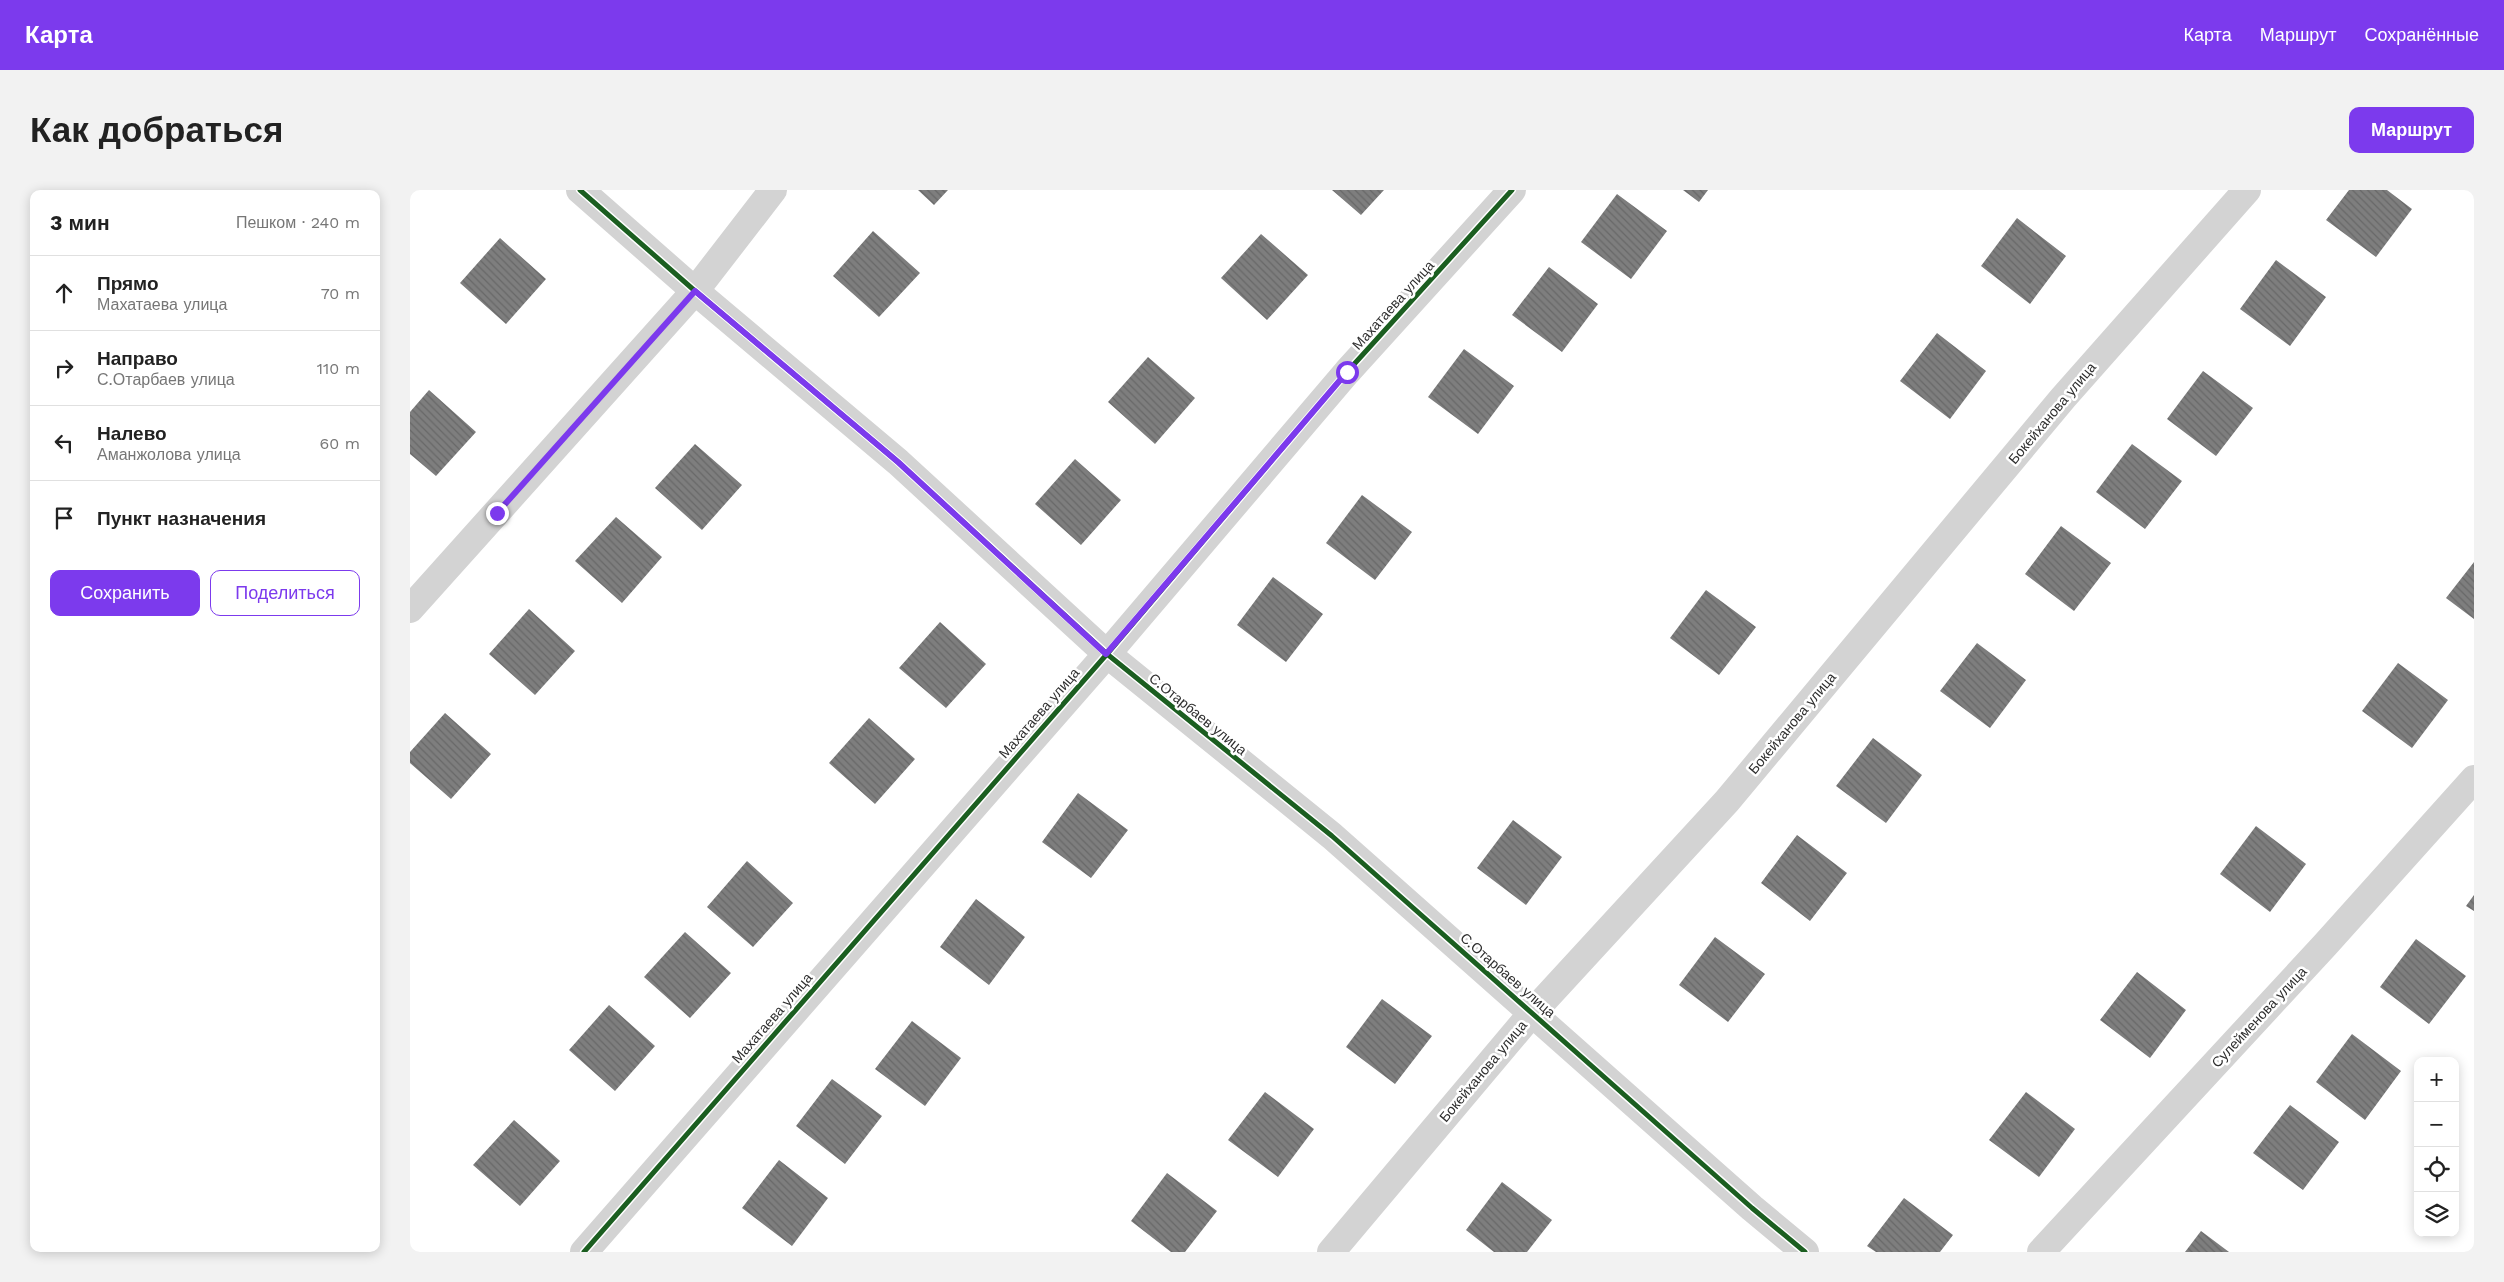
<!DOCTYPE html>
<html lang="ru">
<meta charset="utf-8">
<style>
:root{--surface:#fff;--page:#f2f2f2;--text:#222;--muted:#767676;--line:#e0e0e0;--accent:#7c3aed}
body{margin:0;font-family:"Work Sans",sans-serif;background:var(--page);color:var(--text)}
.controls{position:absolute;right:15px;bottom:15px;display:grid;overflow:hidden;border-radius:10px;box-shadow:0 2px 12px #0003}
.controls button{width:45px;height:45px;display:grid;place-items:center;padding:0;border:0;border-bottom:1px solid var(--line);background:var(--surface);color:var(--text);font:25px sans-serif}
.stop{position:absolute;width:15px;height:15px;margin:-11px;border:4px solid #7c3aed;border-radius:50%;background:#fff}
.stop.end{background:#7c3aed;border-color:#fff;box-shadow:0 1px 5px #0008}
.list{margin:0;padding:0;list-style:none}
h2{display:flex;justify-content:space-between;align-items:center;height:65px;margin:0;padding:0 20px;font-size:21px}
h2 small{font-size:16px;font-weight:400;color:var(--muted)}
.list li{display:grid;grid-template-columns:32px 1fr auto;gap:15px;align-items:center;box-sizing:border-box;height:75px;padding:0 20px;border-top:1px solid var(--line)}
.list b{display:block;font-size:19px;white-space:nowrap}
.list p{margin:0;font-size:16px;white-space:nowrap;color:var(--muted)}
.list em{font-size:16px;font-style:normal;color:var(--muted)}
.actions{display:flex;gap:10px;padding:15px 20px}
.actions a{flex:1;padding:11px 0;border:1px solid var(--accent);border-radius:10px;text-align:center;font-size:18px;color:var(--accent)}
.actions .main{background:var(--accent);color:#fff}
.icon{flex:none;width:28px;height:28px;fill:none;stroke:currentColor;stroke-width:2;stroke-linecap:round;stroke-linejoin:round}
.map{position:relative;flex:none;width:2064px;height:1062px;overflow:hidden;border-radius:10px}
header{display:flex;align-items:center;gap:30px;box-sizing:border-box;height:70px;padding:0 25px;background:var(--accent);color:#fff}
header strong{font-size:24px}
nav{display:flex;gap:28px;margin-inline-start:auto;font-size:18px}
.intro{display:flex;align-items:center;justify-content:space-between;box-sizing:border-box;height:120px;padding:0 30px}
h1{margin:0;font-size:35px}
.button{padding:12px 22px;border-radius:10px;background:var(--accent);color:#fff;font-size:18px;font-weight:700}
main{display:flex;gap:30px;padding:0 30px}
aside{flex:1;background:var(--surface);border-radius:10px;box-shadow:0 2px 12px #0003}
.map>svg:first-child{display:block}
.building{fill:url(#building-back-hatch)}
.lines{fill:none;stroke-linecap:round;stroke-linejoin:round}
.street{stroke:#d3d3d3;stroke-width:28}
.cycleway-casing{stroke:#fff;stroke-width:8}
.cycleway{stroke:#1b5e20;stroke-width:5}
.route{stroke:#7c3aed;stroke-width:6}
.labels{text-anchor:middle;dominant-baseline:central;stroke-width:5;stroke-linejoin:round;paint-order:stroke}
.street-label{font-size:14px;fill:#2e2e2e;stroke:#fff}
</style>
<header>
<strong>Карта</strong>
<nav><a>Карта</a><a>Маршрут</a><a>Сохранённые</a></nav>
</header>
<div class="intro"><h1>Как добраться</h1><a class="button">Маршрут</a></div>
<main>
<aside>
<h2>3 мин<small>Пешком · 240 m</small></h2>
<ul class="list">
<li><svg class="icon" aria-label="ahead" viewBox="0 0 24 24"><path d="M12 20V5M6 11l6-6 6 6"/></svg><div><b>Прямо</b><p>Махатаева улица</p></div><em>70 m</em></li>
<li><svg class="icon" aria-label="right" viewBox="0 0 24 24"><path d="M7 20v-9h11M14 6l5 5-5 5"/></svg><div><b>Направо</b><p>С.Отарбаев улица</p></div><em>110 m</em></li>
<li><svg class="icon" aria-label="left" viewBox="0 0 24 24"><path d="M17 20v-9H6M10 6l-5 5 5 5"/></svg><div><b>Налево</b><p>Аманжолова улица</p></div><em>60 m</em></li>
<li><svg class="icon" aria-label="arrive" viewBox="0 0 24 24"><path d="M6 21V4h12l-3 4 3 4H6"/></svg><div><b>Пункт назначения</b></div></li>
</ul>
<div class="actions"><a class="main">Сохранить</a><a>Поделиться</a></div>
</aside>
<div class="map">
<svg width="2064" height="1062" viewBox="0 0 2064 1062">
<defs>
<pattern id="building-back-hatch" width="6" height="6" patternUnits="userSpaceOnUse" patternTransform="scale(1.25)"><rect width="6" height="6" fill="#7e7e7e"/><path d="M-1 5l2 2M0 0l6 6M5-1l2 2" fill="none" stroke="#686868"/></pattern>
</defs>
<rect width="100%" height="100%" fill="#fff"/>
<path class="building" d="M508 0H538L524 15Z
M922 0H974L951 25Z
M1273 0H1298L1289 12Z
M1939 0H1977L2002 19 1966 67 1916 30Z
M1207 4 1257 41 1221 89 1171 52Z
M1607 28 1656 66 1620 114 1571 76Z
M463 41 510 83 469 127 423 86Z
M851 44 898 85 857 130 811 88Z
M90 48 136 89 96 134 50 93Z
M1866 70 1916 107 1880 156 1830 119Z
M1139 77 1188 114 1152 162 1102 125Z
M1527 143 1576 181 1540 229 1490 191Z
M1054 159 1104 196 1068 244 1018 207Z
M738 167 785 208 745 254 698 212Z
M1793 181 1843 218 1806 266 1757 229Z
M19 200 66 242 26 286 0 264V222Z
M285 254 332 295 292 340 245 298Z
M1722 254 1772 291 1735 339 1686 302Z
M665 269 711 310 671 355 625 314Z
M952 305 1002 342 965 390 916 353Z
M206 327 252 367 212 413 165 371Z
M1651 336 1701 373 1664 421 1615 384Z
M2064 372V429L2036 408Z
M863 387 913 424 876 472 827 435Z
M1296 400 1346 437 1309 485 1260 448Z
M119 419 165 461 125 505 79 464Z
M530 432 576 474 536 518 489 478Z
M1567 453 1616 490 1580 538 1530 501Z
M1988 473 2038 510 2002 558 1952 521Z
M35 523 81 564 41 609 0 573V562Z
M459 528 505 569 465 614 419 573Z
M1463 548 1512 585 1476 633 1426 596Z
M668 603 718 640 681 688 632 652Z
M1103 630 1152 667 1116 715 1067 678Z
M1846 636 1896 674 1860 722 1810 684Z
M1387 645 1437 683 1400 731 1351 693Z
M337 671 383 713 343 757 297 717Z
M2064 705V721L2056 716Z
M566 709 615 747 579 795 530 757Z
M275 742 321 783 280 828 234 787Z
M1305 747 1355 784 1318 832 1269 795Z
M2006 749 2056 786 2019 834 1970 797Z
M1727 782 1776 820 1740 868 1690 830Z
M972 809 1022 846 985 894 936 857Z
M199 815 245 856 205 901 159 860Z
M502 831 551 868 515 916 465 879Z
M1942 844 1991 881 1955 930 1906 892Z
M422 889 472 926 435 974 386 936Z
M855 902 904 939 868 987 818 950Z
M1616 902 1665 939 1629 987 1579 950Z
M1880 915 1929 952 1893 1000 1843 963Z
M104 930 150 971 110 1016 63 975Z
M369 970 418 1008 382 1056 332 1018Z
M757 983 807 1021 775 1062H761L721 1031Z
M1092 992 1142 1030 1117 1062H1084L1056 1040Z
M1494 1008 1543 1045 1530 1062H1466L1457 1056Z
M1791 1041 1819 1062H1775Z"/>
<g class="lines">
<path class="street" d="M170 0 285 101 488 272 697 464 922 646 1342 1018 1395 1062
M0 419 285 101 363 0
M174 1062 697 464 937 182 1102 0
M921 1062 1123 822 1317 611 1653 208 1837 0
M1631 1062 1915 755 2064 589"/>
<g class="cycleway-casing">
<path id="cycleway" d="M170 0 285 101 488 272 697 464 922 646 1342 1018 1395 1062
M174 1062 697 464 937 182 1102 0"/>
</g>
<use href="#cycleway" class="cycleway"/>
</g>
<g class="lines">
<path class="route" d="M87 323 285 101 488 272 696 464 937 182"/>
</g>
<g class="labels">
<g class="street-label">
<text transform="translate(983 115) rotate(-48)">Махатаева улица</text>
<text transform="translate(1642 223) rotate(-50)">Бокейханова улица</text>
<text transform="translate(629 523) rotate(-49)">Махатаева улица</text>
<text transform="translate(788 524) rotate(39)">С.Отарбаев улица</text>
<text transform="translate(1382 533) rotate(-50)">Бокейханова улица</text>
<text transform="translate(1098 785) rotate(41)">С.Отарбаев улица</text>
<text transform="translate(1849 827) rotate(-47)">Сулейменова улица</text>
<text transform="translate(362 828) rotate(-49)">Махатаева улица</text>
<text transform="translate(1073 881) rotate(-50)">Бокейханова улица</text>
</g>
</g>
</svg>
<div class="controls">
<button>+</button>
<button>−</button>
<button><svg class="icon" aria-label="locate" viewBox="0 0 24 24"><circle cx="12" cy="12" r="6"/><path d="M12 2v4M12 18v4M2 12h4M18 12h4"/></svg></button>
<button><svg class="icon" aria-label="layers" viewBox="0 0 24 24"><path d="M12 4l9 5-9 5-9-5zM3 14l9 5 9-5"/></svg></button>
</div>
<div class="stop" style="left:937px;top:182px"></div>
<div class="stop end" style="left:87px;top:323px"></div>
</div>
</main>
